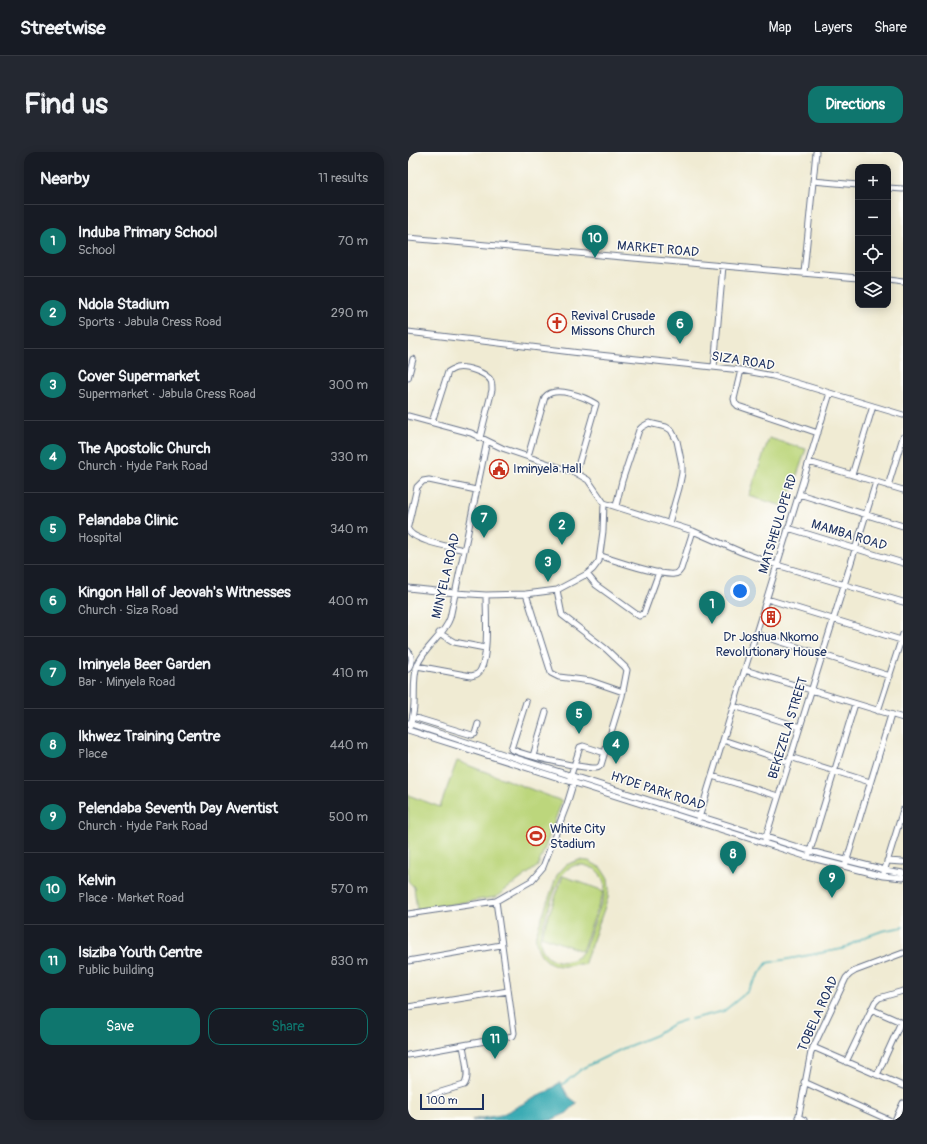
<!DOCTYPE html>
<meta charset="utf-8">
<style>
:root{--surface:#171b24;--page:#242831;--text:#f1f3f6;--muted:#9ea1a6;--line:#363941;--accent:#0f766e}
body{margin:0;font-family:Pangolin,sans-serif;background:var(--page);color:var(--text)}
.controls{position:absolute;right:12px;top:12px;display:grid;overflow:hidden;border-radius:8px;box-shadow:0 2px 10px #0003}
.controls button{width:36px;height:36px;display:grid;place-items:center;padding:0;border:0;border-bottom:1px solid var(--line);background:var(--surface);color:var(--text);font:20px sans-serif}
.scale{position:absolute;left:12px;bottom:10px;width:64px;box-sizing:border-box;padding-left:4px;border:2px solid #1b2f5e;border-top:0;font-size:11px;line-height:14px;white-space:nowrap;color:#1b2f5e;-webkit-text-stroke:3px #fdfcf7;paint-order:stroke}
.you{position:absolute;left:332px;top:439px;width:14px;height:14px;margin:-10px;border:3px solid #fff;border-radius:50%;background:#1a73e8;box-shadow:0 0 0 6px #1a73e833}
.badge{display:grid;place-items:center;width:26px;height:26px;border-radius:50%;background:var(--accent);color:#fff;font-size:13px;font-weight:700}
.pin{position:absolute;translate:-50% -33px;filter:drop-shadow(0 1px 2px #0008)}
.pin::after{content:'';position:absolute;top:21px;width:14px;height:12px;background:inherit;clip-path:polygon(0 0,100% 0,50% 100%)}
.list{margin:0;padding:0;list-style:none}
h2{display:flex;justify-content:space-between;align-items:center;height:52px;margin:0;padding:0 16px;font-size:17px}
h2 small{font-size:13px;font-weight:400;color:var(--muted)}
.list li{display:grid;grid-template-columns:26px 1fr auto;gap:12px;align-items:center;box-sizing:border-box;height:72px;padding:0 16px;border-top:1px solid var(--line)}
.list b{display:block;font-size:15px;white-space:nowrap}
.list p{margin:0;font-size:13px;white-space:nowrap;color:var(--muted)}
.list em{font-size:13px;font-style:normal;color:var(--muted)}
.actions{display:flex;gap:8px;padding:12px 16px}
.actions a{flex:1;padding:9px 0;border:1px solid var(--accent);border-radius:12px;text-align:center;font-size:14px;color:var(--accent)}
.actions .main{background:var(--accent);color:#fff}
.icon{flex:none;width:22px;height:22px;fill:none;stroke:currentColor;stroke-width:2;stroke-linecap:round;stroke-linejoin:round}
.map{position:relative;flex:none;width:495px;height:968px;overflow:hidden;border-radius:12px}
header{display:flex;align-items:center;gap:24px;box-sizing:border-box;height:56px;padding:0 20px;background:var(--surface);border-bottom:1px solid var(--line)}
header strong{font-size:19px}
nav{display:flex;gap:22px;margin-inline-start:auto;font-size:14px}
.intro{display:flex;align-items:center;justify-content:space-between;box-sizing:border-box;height:96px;padding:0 24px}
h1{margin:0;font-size:28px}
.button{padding:10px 18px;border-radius:12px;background:var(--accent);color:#fff;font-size:14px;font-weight:700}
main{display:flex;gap:24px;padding:0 24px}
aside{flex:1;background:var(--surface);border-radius:12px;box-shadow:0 2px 10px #0003}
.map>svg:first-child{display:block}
.green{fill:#bcd67b;stroke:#6c826c;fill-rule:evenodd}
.water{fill:#3aabb4;stroke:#2a6d89}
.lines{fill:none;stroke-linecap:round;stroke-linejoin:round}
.stream{stroke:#3aabb4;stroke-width:1.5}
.minor-casing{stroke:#667187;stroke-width:7}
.minor{stroke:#fff;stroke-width:5}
.labels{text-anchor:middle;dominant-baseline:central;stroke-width:3;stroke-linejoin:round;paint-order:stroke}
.street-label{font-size:13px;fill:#1b2f5e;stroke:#fdfcf7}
.poi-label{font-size:13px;fill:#1b2f5e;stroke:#fdfcf7;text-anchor:start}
</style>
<header>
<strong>Streetwise</strong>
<nav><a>Map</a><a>Layers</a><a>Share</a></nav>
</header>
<div class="intro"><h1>Find us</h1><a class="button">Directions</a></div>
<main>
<aside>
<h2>Nearby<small>11 results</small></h2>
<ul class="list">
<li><span class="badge">1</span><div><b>Induba Primary School</b><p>School</p></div><em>70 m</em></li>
<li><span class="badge">2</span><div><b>Ndola Stadium</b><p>Sports · Jabula Cress Road</p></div><em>290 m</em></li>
<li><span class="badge">3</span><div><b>Cover Supermarket</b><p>Supermarket · Jabula Cress Road</p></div><em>300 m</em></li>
<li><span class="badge">4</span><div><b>The Apostolic Church</b><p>Church · Hyde Park Road</p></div><em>330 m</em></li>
<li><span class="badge">5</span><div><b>Pelandaba Clinic</b><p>Hospital</p></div><em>340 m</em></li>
<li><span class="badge">6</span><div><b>Kingon Hall of Jeovah's Witnesses</b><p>Church · Siza Road</p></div><em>400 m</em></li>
<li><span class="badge">7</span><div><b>Iminyela Beer Garden</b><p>Bar · Minyela Road</p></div><em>410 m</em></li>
<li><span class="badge">8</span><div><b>Ikhwez Training Centre</b><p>Place</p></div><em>440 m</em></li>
<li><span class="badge">9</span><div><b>Pelendaba Seventh Day Aventist</b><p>Church · Hyde Park Road</p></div><em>500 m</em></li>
<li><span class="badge">10</span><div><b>Kelvin</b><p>Place · Market Road</p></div><em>570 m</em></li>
<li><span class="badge">11</span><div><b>Isiziba Youth Centre</b><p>Public building</p></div><em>830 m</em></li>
</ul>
<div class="actions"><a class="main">Save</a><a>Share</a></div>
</aside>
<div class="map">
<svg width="495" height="968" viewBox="0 0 495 968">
<rect width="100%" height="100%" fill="#fdfcf7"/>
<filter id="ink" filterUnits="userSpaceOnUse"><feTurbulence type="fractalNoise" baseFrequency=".025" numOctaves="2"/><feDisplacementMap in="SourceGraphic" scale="8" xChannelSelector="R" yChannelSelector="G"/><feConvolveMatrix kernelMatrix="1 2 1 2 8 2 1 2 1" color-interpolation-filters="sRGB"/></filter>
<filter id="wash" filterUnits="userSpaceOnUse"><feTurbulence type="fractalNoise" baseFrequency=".012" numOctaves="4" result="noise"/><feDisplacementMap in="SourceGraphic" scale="16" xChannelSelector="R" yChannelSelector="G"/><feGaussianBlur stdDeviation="0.9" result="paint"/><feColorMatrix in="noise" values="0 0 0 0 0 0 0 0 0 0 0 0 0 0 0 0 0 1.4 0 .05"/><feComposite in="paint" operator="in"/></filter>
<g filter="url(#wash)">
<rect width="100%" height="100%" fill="#f0ebd3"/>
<path class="green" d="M361 286 398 297 378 355 341 344Z
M49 609 154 649 130 714 88 745 9 758 6 735 0 729V643L32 655Z
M171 708 181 709 193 716 200 727 201 736 200 746 176 813C167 810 166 814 158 814 139 816 126 799 128 782L149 723 158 713ZM168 713H176L187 717 192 722 197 733 196 744 176 798C164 816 135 813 132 789 131 780 149 729 155 722 158 717 163 715 168 713Z
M155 724 196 739 174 799 133 784Z"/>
<path class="water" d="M152 930 160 944 169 951 159 961 143 968H64L93 963 140 939Z"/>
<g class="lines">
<path class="stream" d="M283 867 316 859 339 840 359 811 434 797 457 785 474 779 495 775
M154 933 175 916 216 896 248 883 265 872 277 868"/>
</g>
</g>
<g filter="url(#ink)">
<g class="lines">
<g class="minor-casing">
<path id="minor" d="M405 29 450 33
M480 36 495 37
M0 86 450 126
M396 121 408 0
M480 128 495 130
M0 180 172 201 333 218 365 224 495 263
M306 215 315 114
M333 218 326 247 327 251 330 254 410 281
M0 226 5 207
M0 264 63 281 94 296 168 321 180 328 196 351 195 379 191 409 185 417 179 422 149 438 118 442 78 443 47 441 0 436
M24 270 40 220C43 218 45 217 48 216 57 214 78 220 83 229 84 231 84 235 84 238L72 286
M120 304 137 245C147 233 177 245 188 252L168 321
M401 310 495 338
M444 323 465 254
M480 334 495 285
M391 342 495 374
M196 351 285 379 333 400 369 413 495 450
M208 354 214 329 231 278 234 275 241 271 258 275 263 278 269 289 274 313V321L271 336 261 371
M0 374 9 335 15 329 21 328 68 338
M380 376 495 411
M0 377C4 389 44 395 56 398
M193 404C208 409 252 424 266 422 270 422 271 420 273 417L285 379
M179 422 188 433 231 464 236 461 251 420
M118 442 143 521 151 525 183 529 215 540
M359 447 493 488
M31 481 46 490 77 496
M348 482 482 524
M0 499C5 504 4 511 0 517
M9 514 63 524C68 523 71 522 73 517 81 502 78 461 78 443
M337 518 495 566
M118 550 103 597C117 604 172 616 188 616 191 616 191 615 193 613L214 544 219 518 217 515 198 497 154 463 149 438
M326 554 392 575
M470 559 495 482
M5 565 64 583 67 582 70 572
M0 571 101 604 402 699 477 718 495 721
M2 574C10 554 3 532 9 514 16 495 36 484 42 466L79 289
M0 578 400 705 475 724 495 726
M315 588 381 610
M125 604 138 560
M382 605 462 630
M304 624 370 644
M162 626 172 595 175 594 197 601
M291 666 422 241
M357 688 468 330
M401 702 447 552
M479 709 495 710
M438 711 483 563
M476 720 495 658
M0 762 88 749 123 729 135 715 159 652 166 629
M0 809 93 793
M0 855 100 839
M463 857 495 871
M405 895 495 934
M0 903 105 884 106 881 88 749
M438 910 467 850 471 846 495 839
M469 923 493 870
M396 930 481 968
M23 943 56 933C63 925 56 903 55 893
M390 965 396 968
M390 968 403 900 438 826 442 822 447 819 495 801
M487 968 495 951"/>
</g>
<use href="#minor" class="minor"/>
</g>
</g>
<defs>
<g id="church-ring" transform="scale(1)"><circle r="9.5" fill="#fdfcf7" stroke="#c8321e" stroke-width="1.5"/><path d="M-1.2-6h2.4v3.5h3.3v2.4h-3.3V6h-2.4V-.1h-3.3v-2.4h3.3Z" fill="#c8321e"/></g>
<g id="civic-ring" transform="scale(1)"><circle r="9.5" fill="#fdfcf7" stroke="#c8321e" stroke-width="1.5"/><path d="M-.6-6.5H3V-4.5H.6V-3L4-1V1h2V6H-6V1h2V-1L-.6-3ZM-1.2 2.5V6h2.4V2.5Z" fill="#c8321e"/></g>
<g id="building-ring" transform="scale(1)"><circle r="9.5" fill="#fdfcf7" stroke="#c8321e" stroke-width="1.5"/><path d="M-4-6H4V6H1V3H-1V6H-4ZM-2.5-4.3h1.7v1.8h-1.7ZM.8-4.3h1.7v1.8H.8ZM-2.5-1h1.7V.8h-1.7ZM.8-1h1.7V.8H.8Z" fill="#c8321e"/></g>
<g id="stadium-ring" transform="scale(1)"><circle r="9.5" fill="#fdfcf7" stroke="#c8321e" stroke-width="1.5"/><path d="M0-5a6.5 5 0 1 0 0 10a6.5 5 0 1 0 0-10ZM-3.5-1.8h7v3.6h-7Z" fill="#c8321e"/></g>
</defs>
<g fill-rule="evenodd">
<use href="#church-ring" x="149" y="171"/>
<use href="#civic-ring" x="91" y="317"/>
<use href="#building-ring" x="363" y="465"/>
<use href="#stadium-ring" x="128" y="684"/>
</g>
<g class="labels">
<g class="street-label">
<text transform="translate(250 97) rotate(5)">MARKET ROAD</text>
<text transform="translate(335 209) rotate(9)">SIZA ROAD</text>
<text transform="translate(370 372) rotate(-73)">MATSHEULOPE RD</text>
<text transform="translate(441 383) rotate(17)">MAMBA ROAD</text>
<text transform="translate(38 424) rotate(-77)">MINYELA ROAD</text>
<text transform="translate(380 576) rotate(-73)">BEKEZELA STREET</text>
<text transform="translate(250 639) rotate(18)">HYDE PARK ROAD</text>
<text transform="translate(410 862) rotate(-66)">TOBELA ROAD</text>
</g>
<g class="poi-label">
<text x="163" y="164">Revival Crusade<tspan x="163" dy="15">Missons Church</tspan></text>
<text x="105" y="317">Iminyela Hall</text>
<text x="363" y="485" text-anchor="middle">Dr Joshua Nkomo<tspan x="363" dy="15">Revolutionary House</tspan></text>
<text x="142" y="677">White City<tspan x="142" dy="15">Stadium</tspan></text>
</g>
</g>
</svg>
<div class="controls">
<button>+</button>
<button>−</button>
<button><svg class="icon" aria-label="locate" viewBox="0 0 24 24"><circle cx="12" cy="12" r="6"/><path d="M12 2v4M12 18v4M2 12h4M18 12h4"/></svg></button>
<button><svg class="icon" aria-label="layers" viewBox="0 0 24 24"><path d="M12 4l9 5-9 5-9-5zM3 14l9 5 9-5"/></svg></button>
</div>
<div class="scale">100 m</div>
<div class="you"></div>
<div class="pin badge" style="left:304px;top:472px">1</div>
<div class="pin badge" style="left:154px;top:393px">2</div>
<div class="pin badge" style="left:140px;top:430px">3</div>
<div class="pin badge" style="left:208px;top:612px">4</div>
<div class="pin badge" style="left:171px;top:582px">5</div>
<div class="pin badge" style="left:272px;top:192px">6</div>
<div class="pin badge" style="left:76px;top:386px">7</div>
<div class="pin badge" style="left:325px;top:722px">8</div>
<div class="pin badge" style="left:424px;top:746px">9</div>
<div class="pin badge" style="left:187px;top:106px">10</div>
<div class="pin badge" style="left:87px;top:907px">11</div>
</div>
</main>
